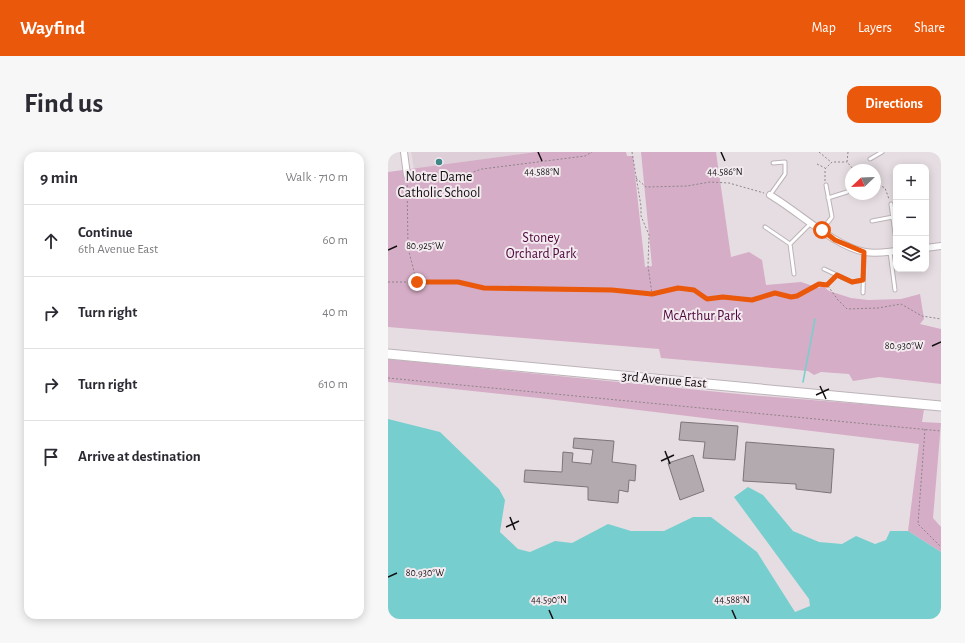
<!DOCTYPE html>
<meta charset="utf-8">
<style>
:root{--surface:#fff;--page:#f7f7f7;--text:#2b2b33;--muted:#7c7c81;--line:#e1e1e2;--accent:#ea580c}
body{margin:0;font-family:"Alegreya Sans",sans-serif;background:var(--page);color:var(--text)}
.controls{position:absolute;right:12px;top:12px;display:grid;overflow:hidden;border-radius:8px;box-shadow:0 2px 10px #0003}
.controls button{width:36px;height:36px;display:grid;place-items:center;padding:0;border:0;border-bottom:1px solid var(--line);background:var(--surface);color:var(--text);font:20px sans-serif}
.compass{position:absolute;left:457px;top:12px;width:36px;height:36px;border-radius:50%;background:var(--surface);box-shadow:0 2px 10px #0003;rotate:247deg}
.stop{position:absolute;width:12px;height:12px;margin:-9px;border:3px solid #ea580c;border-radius:50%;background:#fff}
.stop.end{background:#ea580c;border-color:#fff;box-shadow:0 1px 4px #0008}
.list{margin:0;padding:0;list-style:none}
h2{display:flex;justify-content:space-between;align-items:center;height:52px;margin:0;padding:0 16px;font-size:17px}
h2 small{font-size:13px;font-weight:400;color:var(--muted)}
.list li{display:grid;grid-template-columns:26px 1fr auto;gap:12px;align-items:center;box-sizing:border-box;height:72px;padding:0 16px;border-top:1px solid var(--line)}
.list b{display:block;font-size:15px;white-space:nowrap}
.list p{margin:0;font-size:13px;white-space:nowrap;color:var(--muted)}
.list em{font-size:13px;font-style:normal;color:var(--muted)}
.icon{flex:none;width:22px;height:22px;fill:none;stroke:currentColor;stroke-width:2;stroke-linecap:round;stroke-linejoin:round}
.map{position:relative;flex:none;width:553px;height:467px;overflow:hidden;border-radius:12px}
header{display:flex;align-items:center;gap:24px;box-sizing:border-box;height:56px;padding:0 20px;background:var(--accent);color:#fff}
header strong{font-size:19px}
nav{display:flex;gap:22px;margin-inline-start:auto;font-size:14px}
.intro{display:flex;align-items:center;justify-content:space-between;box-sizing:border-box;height:96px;padding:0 24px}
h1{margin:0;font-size:28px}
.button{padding:10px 18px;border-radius:12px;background:var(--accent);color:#fff;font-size:14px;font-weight:700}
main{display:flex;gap:24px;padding:0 24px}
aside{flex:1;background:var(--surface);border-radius:12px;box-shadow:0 2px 10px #0003}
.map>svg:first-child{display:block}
.built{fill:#deced8}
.green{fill:#d6adc6}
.water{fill:#76cfce}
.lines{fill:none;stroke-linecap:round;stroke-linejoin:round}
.stream{stroke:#76cfce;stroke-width:1.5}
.building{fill:#b3aab0;stroke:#7c7479}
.lane-casing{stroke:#bcb3b8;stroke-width:5}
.street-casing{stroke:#bcb3b8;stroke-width:8}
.secondary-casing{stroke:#bcb3b8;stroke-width:11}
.path{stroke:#8c8589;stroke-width:1;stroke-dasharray:2 2;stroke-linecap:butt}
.lane{stroke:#fff;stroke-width:3}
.street{stroke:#fff;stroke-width:6}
.secondary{stroke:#fff;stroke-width:9}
.route{stroke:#ea580c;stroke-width:5}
.ticks{fill:none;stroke:#120f11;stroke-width:1.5}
.poi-dot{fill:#408888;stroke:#f3eaef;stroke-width:1.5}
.labels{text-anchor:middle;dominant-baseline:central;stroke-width:4;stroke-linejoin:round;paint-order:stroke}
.poi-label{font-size:14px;fill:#120f11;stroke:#f3eaef}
.park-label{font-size:14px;fill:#4d063b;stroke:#f3eaef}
.street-label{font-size:14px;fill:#120f11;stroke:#f3eaef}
.ticks-label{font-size:10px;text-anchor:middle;fill:#120f11;stroke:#f3eaef;stroke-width:4;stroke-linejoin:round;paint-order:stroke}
</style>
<header>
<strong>Wayfind</strong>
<nav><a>Map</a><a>Layers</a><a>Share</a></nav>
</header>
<div class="intro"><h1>Find us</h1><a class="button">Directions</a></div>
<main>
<aside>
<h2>9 min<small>Walk · 710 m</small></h2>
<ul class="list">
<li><svg class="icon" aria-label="ahead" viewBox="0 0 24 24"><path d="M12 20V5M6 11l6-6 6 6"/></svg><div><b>Continue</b><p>6th Avenue East</p></div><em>60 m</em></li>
<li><svg class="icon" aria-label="right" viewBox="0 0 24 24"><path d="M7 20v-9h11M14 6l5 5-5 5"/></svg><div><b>Turn right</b></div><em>40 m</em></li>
<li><svg class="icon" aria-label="right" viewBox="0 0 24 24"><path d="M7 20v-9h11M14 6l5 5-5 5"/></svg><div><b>Turn right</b></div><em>610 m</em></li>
<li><svg class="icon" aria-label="arrive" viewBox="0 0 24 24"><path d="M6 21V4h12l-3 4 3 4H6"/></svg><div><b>Arrive at destination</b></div></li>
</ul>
</aside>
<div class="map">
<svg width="553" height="467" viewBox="0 0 553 467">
<rect width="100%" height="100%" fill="#e6dde2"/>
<path class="built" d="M23 0H148L26 17Z"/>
<path class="green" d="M148 0H238L239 4H245L257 115 264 114 253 0H328L343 105 361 100 374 108 378 133 413 130 431 136 434 133 441 139 463 146 480 148 513 147 532 142 536 167 532 172 553 177V232L491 225 465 229 461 222 433 220 426 223 420 219 273 206 271 197 0 175V20Z
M0 207 361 243 536 257 534 270 553 271 545 366 553 375V400L520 379 531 292 151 246 0 230Z"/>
<path class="water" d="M0 267 52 280 111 337 117 348 112 380 130 397 142 400 167 389 184 391 220 372 243 379H276L305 365H323L369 400 407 460 422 454 421 447 346 345 360 335 375 343 405 379 431 390 454 392 468 384 487 392 498 388 502 379H520L553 400V467H0Z"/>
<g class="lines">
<path class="stream" d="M415 230 427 167"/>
</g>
<path class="building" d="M293 270 350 274 347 308 315 306 317 290 291 288Z
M186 286 226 289 224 310 248 313 247 329 241 328 240 340 231 338 230 351 200 348V335L136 330 137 318 174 320 175 300 185 301 184 310 203 312 205 298 185 296Z
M358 290 446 297 443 341 408 337V332L355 329Z
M305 303 316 339 292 348 280 311Z"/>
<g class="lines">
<g class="lane-casing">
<path id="lane" d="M482 7 494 0
M382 43 397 22V10L385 11
M440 46 459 40
M503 52 508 89
M484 69 505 65
M377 75 402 92
M434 78 444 65 438 33
M502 100 507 138
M436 117 464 130 475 128
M406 122 402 92 423 71
M475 141 476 100"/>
</g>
<g class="street-casing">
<path id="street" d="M16 0 19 23
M382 43C411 60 446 94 477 100 488 102 498 100 508 99
M538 96 553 94"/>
</g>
<g class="secondary-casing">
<path id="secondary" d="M0 202 553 254"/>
</g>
<path class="path" d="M244 0 253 54V64L261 83 260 114 264 142
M431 0 443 10
M460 0 459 10 466 18
M429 12 437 16
M23 25 38 21 49 24 79 22 94 17 197 4 204 0
M248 26 258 35 299 34 322 30 341 31 376 41
M19 29 20 96 29 131
M437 29V17L444 10H459
M487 31 497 36 501 47
M0 130H70L96 136 224 138 264 142 290 136 306 138 319 147 335 145 364 148 387 141 403 145 409 144 431 132 439 133 446 127
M440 134 450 148 459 157 490 156 513 152 534 164 553 167
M0 226 553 279
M537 277 530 372 553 395"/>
<use href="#lane" class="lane"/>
<use href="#street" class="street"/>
<use href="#secondary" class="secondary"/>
</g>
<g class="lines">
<path class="route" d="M29 130H70L96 136 224 138 264 142 290 136 306 138 319 147 335 145 364 148 387 141 403 145 409 144 431 132 439 133 449 123 464 130 475 128 476 100 447 88 434 78"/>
</g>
<path class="ticks" d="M150 0 154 9M333 0 337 9M0 98 9 94M544 194 553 190M432 234 438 247M428 243 441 237M277 299 282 312M273 309 286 303M122 365 127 378M118 375 131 369M0 425 9 421M161 458 165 467M344 458 348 467"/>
<circle class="poi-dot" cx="51" cy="10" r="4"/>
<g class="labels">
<g class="poi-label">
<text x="51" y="25">Notre Dame<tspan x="51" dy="16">Catholic School</tspan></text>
</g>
<g class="park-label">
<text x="153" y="86">Stoney<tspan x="153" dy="16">Orchard Park</tspan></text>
<text x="314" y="164">McArthur Park</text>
</g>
<g class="street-label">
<text transform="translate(276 228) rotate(5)">3rd Avenue East</text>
</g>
</g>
<g class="ticks-label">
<text x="154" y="23">44.588°N</text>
<text x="337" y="23">44.586°N</text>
<text x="37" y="97">80.925°W</text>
<text x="516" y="197">80.930°W</text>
<text x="37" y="424">80.930°W</text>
<text x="161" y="451">44.590°N</text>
<text x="344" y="451">44.588°N</text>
</g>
</svg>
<div class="controls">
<button>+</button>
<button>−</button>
<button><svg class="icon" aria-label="layers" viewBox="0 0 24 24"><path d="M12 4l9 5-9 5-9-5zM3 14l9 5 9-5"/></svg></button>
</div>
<svg class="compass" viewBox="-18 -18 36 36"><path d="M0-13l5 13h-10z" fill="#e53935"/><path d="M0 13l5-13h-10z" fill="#7c7c81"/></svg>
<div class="stop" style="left:434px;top:78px"></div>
<div class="stop end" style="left:29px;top:130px"></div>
</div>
</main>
